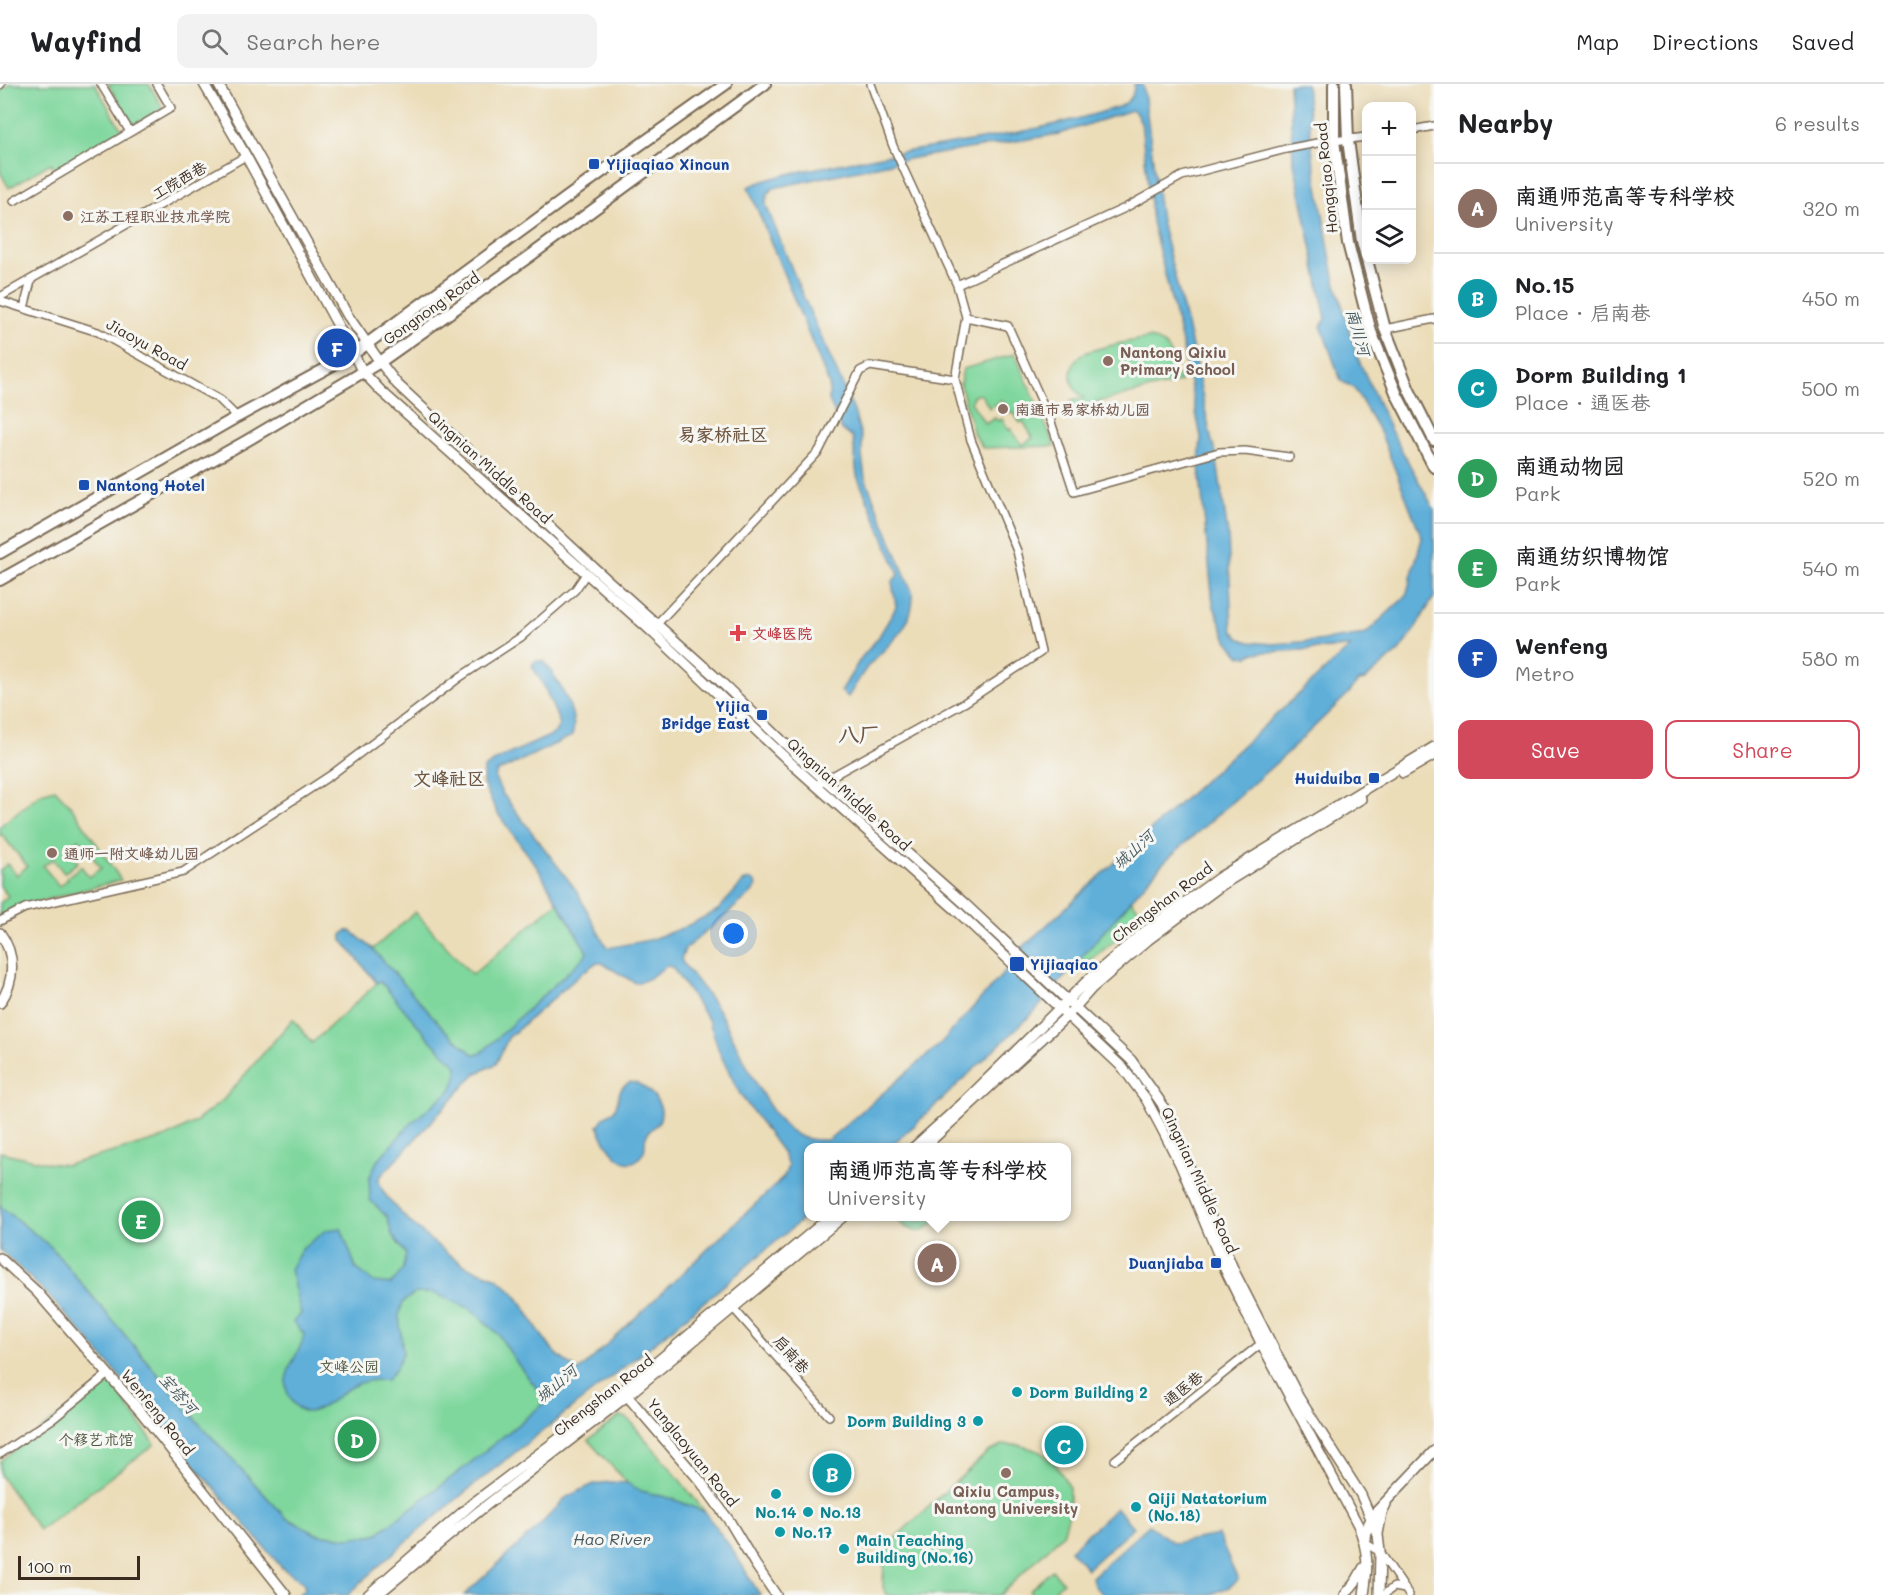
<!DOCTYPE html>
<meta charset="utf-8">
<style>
:root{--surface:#fff;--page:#f2f2f2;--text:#202124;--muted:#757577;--line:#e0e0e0;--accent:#d1495b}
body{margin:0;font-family:Mali,"LXGW WenKai TC",sans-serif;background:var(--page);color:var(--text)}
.controls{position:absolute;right:18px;top:18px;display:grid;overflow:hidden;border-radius:12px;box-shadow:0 3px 15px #0003}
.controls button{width:54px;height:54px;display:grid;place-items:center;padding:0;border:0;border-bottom:2px solid var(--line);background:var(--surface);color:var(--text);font:30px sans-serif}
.scale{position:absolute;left:18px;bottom:15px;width:122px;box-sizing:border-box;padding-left:6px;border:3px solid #3b2a1e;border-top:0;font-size:16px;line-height:21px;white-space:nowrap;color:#3b2a1e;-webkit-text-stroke:4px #f6f6f2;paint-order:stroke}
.you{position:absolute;left:734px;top:850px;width:21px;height:21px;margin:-15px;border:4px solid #fff;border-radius:50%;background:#1a73e8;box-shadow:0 0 0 9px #1a73e833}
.badge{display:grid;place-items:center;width:39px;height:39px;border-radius:50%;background:var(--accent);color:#fff;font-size:20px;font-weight:700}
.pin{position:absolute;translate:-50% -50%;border:3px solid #fff;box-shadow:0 2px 6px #0006}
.popup{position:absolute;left:804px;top:1059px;width:267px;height:78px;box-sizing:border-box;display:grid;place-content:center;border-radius:12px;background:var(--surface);filter:drop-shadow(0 2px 4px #0005);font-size:20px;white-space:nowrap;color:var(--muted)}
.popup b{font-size:22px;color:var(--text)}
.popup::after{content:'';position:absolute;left:50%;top:100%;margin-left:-12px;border:12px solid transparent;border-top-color:var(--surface)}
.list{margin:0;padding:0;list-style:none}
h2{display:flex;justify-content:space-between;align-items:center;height:78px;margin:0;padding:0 24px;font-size:26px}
h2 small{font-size:20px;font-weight:400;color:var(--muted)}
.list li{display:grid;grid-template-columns:39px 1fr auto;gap:18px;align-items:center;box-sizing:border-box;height:90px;padding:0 24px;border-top:2px solid var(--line)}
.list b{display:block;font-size:22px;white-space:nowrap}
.list p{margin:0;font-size:20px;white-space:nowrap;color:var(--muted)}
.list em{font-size:20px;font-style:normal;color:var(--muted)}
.actions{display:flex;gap:12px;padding:18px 24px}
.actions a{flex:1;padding:14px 0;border:2px solid var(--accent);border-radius:12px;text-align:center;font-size:21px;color:var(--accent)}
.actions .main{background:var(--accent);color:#fff}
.icon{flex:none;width:33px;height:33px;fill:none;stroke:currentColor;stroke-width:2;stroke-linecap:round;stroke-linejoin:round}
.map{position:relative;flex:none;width:1434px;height:1511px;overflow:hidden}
header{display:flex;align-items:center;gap:36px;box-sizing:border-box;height:84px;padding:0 30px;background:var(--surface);border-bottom:2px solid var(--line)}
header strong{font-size:28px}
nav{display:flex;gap:33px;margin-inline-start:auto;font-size:21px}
.search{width:420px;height:54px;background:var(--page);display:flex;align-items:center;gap:15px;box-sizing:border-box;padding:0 21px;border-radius:12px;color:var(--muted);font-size:22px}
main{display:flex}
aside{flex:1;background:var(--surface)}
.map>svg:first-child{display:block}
.green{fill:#7fd79d;stroke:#5d805e;stroke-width:1.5;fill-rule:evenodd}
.water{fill:#5eafd9;stroke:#4c6c7c;stroke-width:1.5;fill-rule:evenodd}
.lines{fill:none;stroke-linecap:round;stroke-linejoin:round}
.street-casing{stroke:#796954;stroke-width:10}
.secondary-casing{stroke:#796954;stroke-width:12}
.primary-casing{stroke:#796954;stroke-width:14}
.street{stroke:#fff;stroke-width:7}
.secondary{stroke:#fff;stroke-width:9}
.primary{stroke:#fff;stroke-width:10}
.transit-dot{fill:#1a4fb4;stroke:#f6f6f2;stroke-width:2}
.education-dot{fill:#8d6e63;stroke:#f6f6f2;stroke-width:2}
.health-dot{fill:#e0444e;stroke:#f6f6f2;stroke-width:2}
.culture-dot{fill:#0f9aa8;stroke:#f6f6f2;stroke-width:2}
.labels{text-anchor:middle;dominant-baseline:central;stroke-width:6;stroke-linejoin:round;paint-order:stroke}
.transit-label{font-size:15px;font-weight:bold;fill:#164399;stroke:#f6f6f2;text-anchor:start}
.street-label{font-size:15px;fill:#3b2a1e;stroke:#f6f6f2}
.education-label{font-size:15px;font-weight:bold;fill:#785e54;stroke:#f6f6f2;text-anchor:start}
.health-label{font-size:15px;font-weight:bold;fill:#be3a42;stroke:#f6f6f2;text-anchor:start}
.park-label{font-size:15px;fill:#4c553e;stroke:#f6f6f2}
.culture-label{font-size:15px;font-weight:bold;fill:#0d838f;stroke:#f6f6f2;text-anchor:start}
.water-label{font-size:16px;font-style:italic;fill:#47595f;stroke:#f6f6f2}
.quarter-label{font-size:18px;font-weight:bold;fill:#6f5641;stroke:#f6f6f2}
.district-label{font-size:21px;font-weight:bold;fill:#6f5641;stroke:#f6f6f2}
</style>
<header>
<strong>Wayfind</strong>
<div class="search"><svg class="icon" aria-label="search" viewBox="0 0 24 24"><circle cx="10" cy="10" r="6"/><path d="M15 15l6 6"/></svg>Search here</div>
<nav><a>Map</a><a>Directions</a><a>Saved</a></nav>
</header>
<main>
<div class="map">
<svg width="1434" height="1511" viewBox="0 0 1434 1511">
<rect width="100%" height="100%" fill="#f6f6f2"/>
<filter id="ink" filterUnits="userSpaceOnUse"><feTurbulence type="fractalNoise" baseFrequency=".0167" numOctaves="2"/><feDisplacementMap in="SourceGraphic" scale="12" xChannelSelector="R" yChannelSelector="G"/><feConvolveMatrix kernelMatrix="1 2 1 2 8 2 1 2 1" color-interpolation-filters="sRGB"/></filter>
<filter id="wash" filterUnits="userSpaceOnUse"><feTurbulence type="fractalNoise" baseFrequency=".008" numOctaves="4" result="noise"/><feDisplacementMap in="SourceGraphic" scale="24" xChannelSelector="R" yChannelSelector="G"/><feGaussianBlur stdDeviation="1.35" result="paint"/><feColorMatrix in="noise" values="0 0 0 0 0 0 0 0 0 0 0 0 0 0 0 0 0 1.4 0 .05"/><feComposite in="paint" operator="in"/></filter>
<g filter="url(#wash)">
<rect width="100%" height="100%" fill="#ecddb9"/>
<path class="green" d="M10 0H95L123 48 57 88 51 79 9 104 0 88V6Z
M108 0H149L163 24 133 42Z
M1149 254C1169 258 1179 275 1169 294L1179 292 1180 298 1072 324 1071 317 1084 314C1077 309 1072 303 1071 294 1070 285 1075 275 1083 270 1094 264 1136 256 1149 254Z
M1015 270 1055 362 983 364 974 351 960 299 963 285ZM979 310 983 313 989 324 1002 316 1011 329 1013 328 1020 339 1023 337 1033 354 1022 361 1011 345 1009 346 1002 335 998 337 995 334 985 340 971 318 973 312Z
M55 705 71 722 121 796 15 824 0 833V819L8 812 0 802V786L7 780 17 791 27 782 2 751 0 752V742L41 709ZM79 755 101 784 89 793 81 782 67 793 68 795 59 802 43 782 53 775 64 789 78 778 67 764Z
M1131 816 1145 832 1081 884 1064 892Z
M558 818 587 867 596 879 583 888 508 954 496 980 475 990 379 1094C377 1116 448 1173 468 1183 478 1188 489 1189 498 1195 522 1211 529 1234 545 1256 554 1270 566 1278 578 1288L547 1317 469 1380 377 1450 349 1454 316 1450 286 1434 196 1336 51 1163 0 1122V1068L48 1079 67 1081 167 1053 195 1038 223 1016 293 935 312 959 377 899 342 856V851L346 847H351L373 865 415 828 472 891Z
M895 1133H941L923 1147C910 1147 903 1143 895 1133Z
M103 1299H111L155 1360 39 1446 0 1391V1377Z
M620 1332 627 1334 668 1381 705 1428 673 1415 641 1407 627 1399 588 1356Z
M1004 1361H1020L1041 1368 1056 1381 1069 1402V1430L1063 1450 1000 1511H886L883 1503 884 1477 894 1455 988 1368Z
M1052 1486 1063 1498 1049 1511H1032L1029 1507Z"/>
<path class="water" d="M1134 0H1143L1161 137 1190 253 1212 358 1215 364 1228 450 1232 546 1241 555 1250 558 1273 560 1317 557 1365 550 1406 512 1422 454 1381 350 1354 304 1341 297 1321 242 1326 235 1293 74 1289 0H1306L1313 74 1334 193 1357 272 1390 345 1434 425V513L1413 548 1399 567 1365 596 1359 597 1348 610 1283 673 1164 778 1035 927 914 1042 889 1063 808 1064V1131C746 1182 685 1235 622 1285 529 1358 433 1429 348 1511H298L305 1505 303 1498 282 1484 87 1254 43 1206 0 1166V1122L51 1163 196 1336 286 1434 316 1450 349 1454 377 1450 469 1380 547 1317 519 1282 498 1250 471 1225 434 1209H416L403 1218 399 1231 403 1269 395 1286 387 1296C374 1296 364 1296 351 1303 334 1312 310 1343 293 1319 288 1312 285 1305 286 1297 287 1280 302 1267 304 1250L293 1238 301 1230 290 1185 302 1165 326 1146 341 1144 356 1184 374 1198 391 1200 402 1187 406 1170 392 1151 387 1133 370 1116 369 1095 377 1077 412 1038 451 1006 457 992V982L432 958 380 897 377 899 342 856V851L346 847H351L373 865 445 946 473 970H480L584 873 587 868 537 783 498 730 483 700 484 684 500 674 554 650 560 640 543 600 532 582 535 577H544C557 595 580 630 572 652L497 688 495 694 502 709 576 806 605 860 608 864 649 856 685 843 718 826 743 798 749 795 755 798 757 802 753 808 685 865 681 876C692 893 706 907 717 924 736 954 766 1035 797 1051 806 1056 818 1056 828 1056L939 961 1002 891 1024 862 1350 563 1253 569 1247 573 1239 571 1227 556 1213 520 1199 382 1201 353 1181 255 1152 138 1141 38 1135 28 1132 26 1059 50 914 74 774 104C768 107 766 114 766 121L801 207 854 327 862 355V372L865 394 913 510C914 543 890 559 869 581 861 590 855 603 848 613L841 607 861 574 878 554 893 529 896 522 892 498 899 490 857 392 853 354 841 345 829 316V300L748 103C780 89 815 85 849 78 939 60 1034 51 1121 22 1131 16 1134 12 1134 0ZM596 879H602L635 899 646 896 667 882 672 883 709 937 720 970 740 1010 782 1068 788 1082 784 1093 579 1287C566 1278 554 1270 545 1256 529 1234 522 1211 498 1195 489 1189 478 1188 468 1183 448 1173 377 1116 379 1094L475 990 496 980 508 954 583 888Z
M631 998C647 1000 669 1022 658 1039 654 1044 648 1046 646 1053 644 1058 646 1062 644 1067 628 1098 603 1059 598 1042L604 1033 614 1027C621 1014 615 1004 631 998Z
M610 1398 627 1399 641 1407 673 1415 705 1428 734 1468 760 1511H464L538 1443 568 1412 594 1400Z
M1116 1424 1133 1443 1087 1485 1070 1466Z
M1149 1441 1174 1459 1218 1451 1238 1496 1229 1503 1209 1511H1104L1094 1502 1092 1493Z"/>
</g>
<g filter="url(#ink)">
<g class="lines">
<g class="street-casing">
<path id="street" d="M101 0 130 48
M0 1 1 0
M1412 46 1434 42
M14 117 171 24 157 0
M957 201 1125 124 1182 92 1286 65 1317 59 1366 53
M0 213 246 72
M0 217 98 248 220 316 237 333
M24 224 31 197
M966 233 1008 242 1051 338 1074 408 1219 368 1245 367 1289 373
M1385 245 1434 235
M655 542 819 367 860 287 870 282 955 295
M816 701 964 619 1041 568 1017 467 971 356 955 295 966 233 957 201 893 62 871 0
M0 837 25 824 183 788 331 691 460 593 521 553 575 506 586 490
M734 1225 829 1332
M0 1370 54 1334 108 1290
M1115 1376 1263 1258
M1365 1459 1380 1468 1409 1511
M1385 1511 1387 1508 1394 1503 1405 1505"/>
</g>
<g class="secondary-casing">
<path id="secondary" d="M204 0 246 72 363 288 381 307 650 546 793 681 956 826 1123 984 1146 1015 1161 1043 1180 1080 1221 1177 1261 1259 1358 1441C1369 1468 1368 1483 1364 1511
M218 0 348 232 380 278 397 300 592 482 720 597 801 675 964 819 1131 976 1162 1020 1235 1189 1299 1314 1361 1411 1378 1451 1380 1468 1379 1511
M1403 689 1434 671
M0 849C16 871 15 897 0 919
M913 1064 964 1018 1088 896 1140 851 1220 793 1434 663
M923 1064 1068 931 1092 904 1148 856 1222 801 1361 715
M0 1174 37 1208 141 1328 286 1511
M623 1307 701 1398 730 1438 755 1480 776 1511
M1378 1450 1382 1428 1386 1420
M1366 1456 1367 1443 1373 1431 1434 1367
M368 1511 473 1419 622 1307 831 1132
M377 1511 479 1427 627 1312 844 1132
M1345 1511 1356 1497 1364 1483"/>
</g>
<g class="primary-casing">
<path id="primary" d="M1334 0V57L1348 159 1371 248 1397 311 1434 383
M1346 0 1348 56 1362 157 1385 245 1409 306 1434 356
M0 469 237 333 353 270 603 87 726 0
M0 496 248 356 380 278 530 172 765 0"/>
</g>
<use href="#street" class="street"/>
<use href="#secondary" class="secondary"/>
<use href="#primary" class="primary"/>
</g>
</g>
<g class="transit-dot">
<rect x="588" y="74" width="12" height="12" rx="3"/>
<rect x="78" y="395" width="12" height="12" rx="3"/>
<rect x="756" y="625" width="12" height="12" rx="3"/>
<rect x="1368" y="688" width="12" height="12" rx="3"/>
<rect x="1009" y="872" width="16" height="16" rx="3"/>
<rect x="1210" y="1173" width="12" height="12" rx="3"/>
</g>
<g class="education-dot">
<circle cx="68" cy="132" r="6"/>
<circle cx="1108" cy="277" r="6"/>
<circle cx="1003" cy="325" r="6"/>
<circle cx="52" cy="769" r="6"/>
<circle cx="1006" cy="1389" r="6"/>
</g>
<path class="health-dot" d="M735 540h6v6h6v6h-6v6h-6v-6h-6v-6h6z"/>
<g class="culture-dot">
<circle cx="1017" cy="1308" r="6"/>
<circle cx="978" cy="1337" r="6"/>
<circle cx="776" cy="1410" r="6"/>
<circle cx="1136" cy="1423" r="6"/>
<circle cx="808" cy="1428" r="6"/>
<circle cx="780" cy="1448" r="6"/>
<circle cx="844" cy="1465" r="6"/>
</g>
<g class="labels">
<g class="transit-label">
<text x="606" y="80">Yijiaqiao Xincun</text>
<text x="96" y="401">Nantong Hotel</text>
<text x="750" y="622" text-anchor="end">Yijia<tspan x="750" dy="17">Bridge East</tspan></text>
<text x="1362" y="694" text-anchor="end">Huiduiba</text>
<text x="1030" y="880">Yijiaqiao</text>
<text x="1204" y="1179" text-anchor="end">Duanjiaba</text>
</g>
<g class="street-label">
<text transform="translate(1326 94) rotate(-96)">Hongqiao Road</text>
<text transform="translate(179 96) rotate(-30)">工院西巷</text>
<text transform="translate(431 224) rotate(-35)">Gongnong Road</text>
<text transform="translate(147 260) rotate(29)">Jiaoyu Road</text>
<text transform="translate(490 383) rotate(42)">Qingnian Middle Road</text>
<text transform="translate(849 710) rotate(42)">Qingnian Middle Road</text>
<text transform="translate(1162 818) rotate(-37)">Chengshan Road</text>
<text transform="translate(1200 1096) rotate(65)">Qingnian Middle Road</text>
<text transform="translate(792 1270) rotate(49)">启南巷</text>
<text transform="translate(1183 1304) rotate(-39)">通医巷</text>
<text transform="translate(603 1311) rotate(-38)">Chengshan Road</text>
<text transform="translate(158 1328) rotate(51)">Wenfeng Road</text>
<text transform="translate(693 1368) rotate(51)">Yanglaoyuan Road</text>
</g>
<g class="education-label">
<text x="80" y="132">江苏工程职业技术学院</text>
<text x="1120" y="268">Nantong Qixiu<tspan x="1120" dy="17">Primary School</tspan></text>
<text x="1015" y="325">南通市易家桥幼儿园</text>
<text x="64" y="769">通师一附文峰幼儿园</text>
<text x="1006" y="1407" text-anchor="middle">Qixiu Campus,<tspan x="1006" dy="17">Nantong University</tspan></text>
</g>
<g class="health-label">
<text x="752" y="549">文峰医院</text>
</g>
<g class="park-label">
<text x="349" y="1282">文峰公园</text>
<text x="96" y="1355">个簃艺术馆</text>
</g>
<g class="culture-label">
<text x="1029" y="1308">Dorm Building 2</text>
<text x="966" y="1337" text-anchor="end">Dorm Building 3</text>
<text x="1148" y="1414">Qiji Natatorium<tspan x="1148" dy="17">(No.18)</tspan></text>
<text x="776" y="1428" text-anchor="middle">No.14</text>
<text x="820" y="1428">No.13</text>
<text x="792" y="1448">No.17</text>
<text x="856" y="1456">Main Teaching<tspan x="856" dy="17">Building (No.16)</tspan></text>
</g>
<g class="water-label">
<text transform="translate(1359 248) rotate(74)">南川河</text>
<text transform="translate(1133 765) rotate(-42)">城山河</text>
<text transform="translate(556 1299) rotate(-40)">城山河</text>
<text transform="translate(179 1309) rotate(49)">宝塔河</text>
<text x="612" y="1454">Hao River</text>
</g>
<g class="quarter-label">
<text x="723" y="350">易家桥社区</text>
<text x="449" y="694">文峰社区</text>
</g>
<g class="district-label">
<text x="859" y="649">八厂</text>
</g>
</g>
</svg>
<div class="controls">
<button>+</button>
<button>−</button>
<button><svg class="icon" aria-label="layers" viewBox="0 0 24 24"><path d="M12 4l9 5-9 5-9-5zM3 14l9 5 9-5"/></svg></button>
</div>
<div class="scale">100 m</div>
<div class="you"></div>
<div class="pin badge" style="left:937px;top:1179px;background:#8d6e63">A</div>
<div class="popup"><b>南通师范高等专科学校</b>University</div>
<div class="pin badge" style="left:832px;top:1389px;background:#0f9aa8">B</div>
<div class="pin badge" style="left:1064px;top:1361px;background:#0f9aa8">C</div>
<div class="pin badge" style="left:357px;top:1355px;background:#2e9e5b">D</div>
<div class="pin badge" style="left:141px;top:1136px;background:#2e9e5b">E</div>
<div class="pin badge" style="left:337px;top:264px;background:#1a4fb4">F</div>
</div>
<aside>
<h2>Nearby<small>6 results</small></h2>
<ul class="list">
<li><span class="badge" style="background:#8d6e63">A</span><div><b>南通师范高等专科学校</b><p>University</p></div><em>320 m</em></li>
<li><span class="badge" style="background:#0f9aa8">B</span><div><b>No.15</b><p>Place · 启南巷</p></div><em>450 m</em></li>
<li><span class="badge" style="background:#0f9aa8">C</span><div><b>Dorm Building 1</b><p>Place · 通医巷</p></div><em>500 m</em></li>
<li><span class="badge" style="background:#2e9e5b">D</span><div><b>南通动物园</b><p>Park</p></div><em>520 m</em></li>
<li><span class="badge" style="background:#2e9e5b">E</span><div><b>南通纺织博物馆</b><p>Park</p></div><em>540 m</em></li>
<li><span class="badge" style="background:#1a4fb4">F</span><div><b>Wenfeng</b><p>Metro</p></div><em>580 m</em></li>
</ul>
<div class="actions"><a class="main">Save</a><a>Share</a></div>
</aside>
</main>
